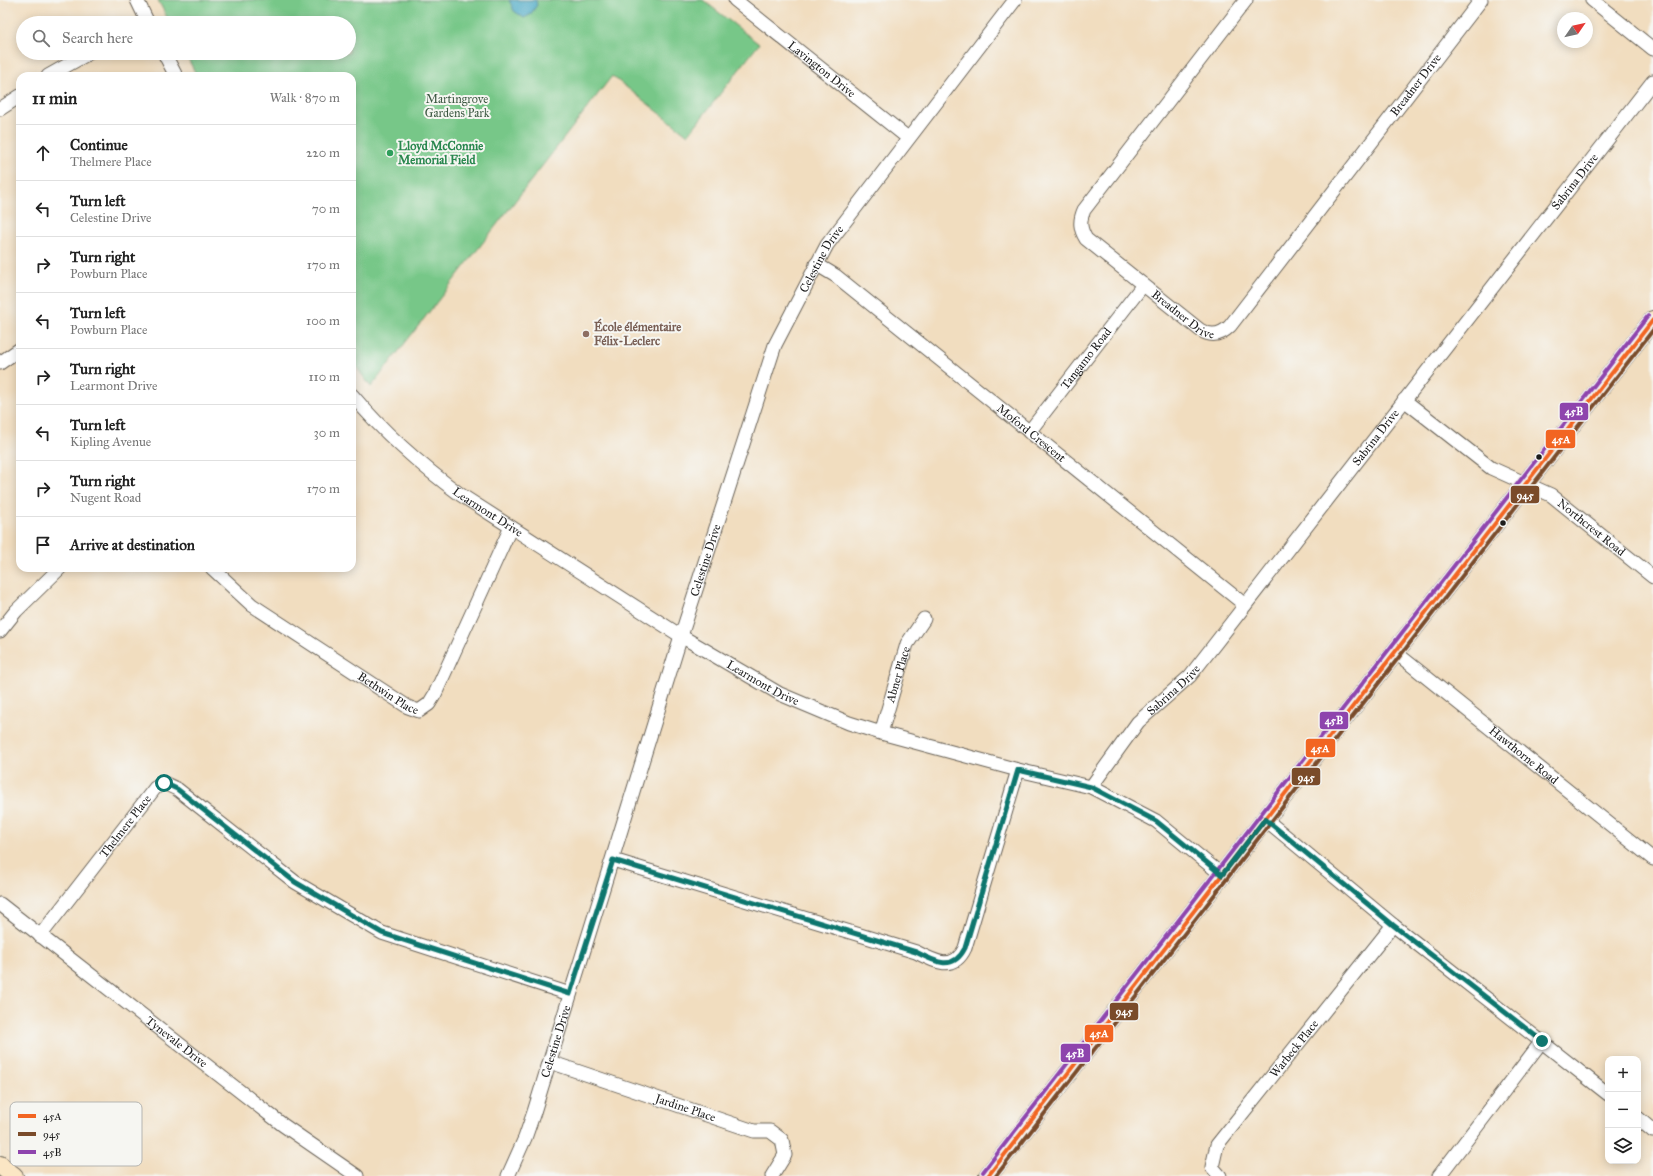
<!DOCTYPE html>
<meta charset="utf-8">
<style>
:root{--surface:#fff;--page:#f6f6f6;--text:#222;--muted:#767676;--line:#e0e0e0}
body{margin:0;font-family:"IM FELL Great Primer",serif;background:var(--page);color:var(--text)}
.controls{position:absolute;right:12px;bottom:12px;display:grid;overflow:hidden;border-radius:8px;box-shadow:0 2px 10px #0003}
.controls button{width:36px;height:36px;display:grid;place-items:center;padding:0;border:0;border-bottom:1px solid var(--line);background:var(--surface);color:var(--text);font:20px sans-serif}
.compass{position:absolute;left:1557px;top:12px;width:36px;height:36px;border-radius:50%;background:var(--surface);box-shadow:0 2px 10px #0003;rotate:56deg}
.stop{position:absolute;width:12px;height:12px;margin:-9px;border:3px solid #0f766e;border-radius:50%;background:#fff}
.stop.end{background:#0f766e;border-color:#fff;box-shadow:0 1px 4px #0008}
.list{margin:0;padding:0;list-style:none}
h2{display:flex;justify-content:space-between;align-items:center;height:52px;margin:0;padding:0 16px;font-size:17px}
h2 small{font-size:13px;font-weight:400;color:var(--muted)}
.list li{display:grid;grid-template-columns:26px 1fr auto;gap:12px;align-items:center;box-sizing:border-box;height:56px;padding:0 16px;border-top:1px solid var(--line)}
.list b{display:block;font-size:15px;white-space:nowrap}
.list p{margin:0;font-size:13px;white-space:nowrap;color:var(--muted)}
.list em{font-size:13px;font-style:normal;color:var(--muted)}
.icon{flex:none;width:22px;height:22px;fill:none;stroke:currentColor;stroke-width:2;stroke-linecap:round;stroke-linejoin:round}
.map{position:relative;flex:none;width:1653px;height:1176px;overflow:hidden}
.search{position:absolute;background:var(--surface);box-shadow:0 2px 10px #0003;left:16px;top:16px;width:340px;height:44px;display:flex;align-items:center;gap:10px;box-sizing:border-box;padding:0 14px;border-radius:22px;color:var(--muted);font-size:15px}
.panel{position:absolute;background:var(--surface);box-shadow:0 2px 10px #0003;left:16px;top:72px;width:340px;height:500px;border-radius:12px}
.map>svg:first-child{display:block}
.green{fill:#77c788;stroke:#4a7252}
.water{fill:#46a8c6;stroke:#316271}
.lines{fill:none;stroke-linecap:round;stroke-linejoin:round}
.minor-casing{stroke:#676055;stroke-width:15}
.secondary-casing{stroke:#676055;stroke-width:20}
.minor{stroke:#fff;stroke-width:13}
.secondary{stroke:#fbe6c4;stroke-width:18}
.bus-1-casing{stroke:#f6f6f2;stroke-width:7}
.bus-2-casing{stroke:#f6f6f2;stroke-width:7}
.bus-3-casing{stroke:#f6f6f2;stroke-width:7}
.bus-1{stroke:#f26522;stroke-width:4}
.bus-2{stroke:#7a4b2a;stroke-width:4}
.bus-3{stroke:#8e44ad;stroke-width:4}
.route{stroke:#0f766e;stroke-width:5}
.leisure-dot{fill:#2e9e5b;stroke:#f6f6f2;stroke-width:1.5}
.education-dot{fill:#8d6e63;stroke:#f6f6f2;stroke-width:1.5}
.bus-dot{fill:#1c1c1c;stroke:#f6f6f2;stroke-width:1.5}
.labels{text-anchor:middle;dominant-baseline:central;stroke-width:4;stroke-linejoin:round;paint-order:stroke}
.street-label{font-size:12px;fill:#1c1c1c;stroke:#f6f6f2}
.park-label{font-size:12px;fill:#3c5842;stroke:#f6f6f2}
.leisure-label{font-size:12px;font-weight:bold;fill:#27864d;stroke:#f6f6f2;text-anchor:start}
.education-label{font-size:12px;font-weight:bold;fill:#785e54;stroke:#f6f6f2;text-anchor:start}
.key{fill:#f6f6f2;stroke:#b5b5b2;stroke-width:1}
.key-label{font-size:11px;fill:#1c1c1c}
.line-badge{stroke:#f6f6f2;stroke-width:1.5}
.badge-label{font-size:11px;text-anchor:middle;font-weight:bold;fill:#fff}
</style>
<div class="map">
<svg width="1653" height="1176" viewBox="0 0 1653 1176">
<rect width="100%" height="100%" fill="#f6f6f2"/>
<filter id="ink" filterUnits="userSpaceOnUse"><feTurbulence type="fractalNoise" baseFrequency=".025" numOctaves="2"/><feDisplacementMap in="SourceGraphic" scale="8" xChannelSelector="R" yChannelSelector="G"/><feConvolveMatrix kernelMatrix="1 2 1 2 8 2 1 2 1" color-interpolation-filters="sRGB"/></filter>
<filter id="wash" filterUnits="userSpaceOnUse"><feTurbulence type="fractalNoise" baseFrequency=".012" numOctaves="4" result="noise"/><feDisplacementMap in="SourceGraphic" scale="16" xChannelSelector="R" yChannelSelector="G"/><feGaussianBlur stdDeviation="0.9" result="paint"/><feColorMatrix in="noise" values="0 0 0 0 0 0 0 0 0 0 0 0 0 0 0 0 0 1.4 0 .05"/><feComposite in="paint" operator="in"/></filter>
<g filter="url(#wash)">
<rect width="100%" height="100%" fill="#f1ddbf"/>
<path class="green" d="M158 0H703L759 44 688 135 612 76 371 387 352 361V76H197L185 53H349V23H170Z"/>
<path class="water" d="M509 0H536L537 5 530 15 524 18 514 11Z"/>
</g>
<g filter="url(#ink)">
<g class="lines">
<g class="minor-casing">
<g id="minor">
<path d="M137 0 148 23"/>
<path id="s1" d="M735 0 908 138"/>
<path id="s2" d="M1246 0 1084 210C1079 221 1080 229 1086 239L1200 330C1211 337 1221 335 1230 326L1481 0"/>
<path d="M1592 0 1653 49"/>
<path d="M164 53 176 76"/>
<path d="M48 76 89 53"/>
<path d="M0 109 20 96"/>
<path id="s3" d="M816 264 836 276 1245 605"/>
<path d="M0 363 20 349"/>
<path id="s4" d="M352 395C384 433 420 465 461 495L681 636 780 694 849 723 881 733 1018 770 1091 787 1156 821 1222 875"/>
<path id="s5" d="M1404 400 1491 468 1551 495 1653 577"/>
<path id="s6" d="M1029 432 1143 285"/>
<path id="s7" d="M212 568 252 605 408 707 419 711 429 704 435 694 511 527"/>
<path d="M0 631 16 611 60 568"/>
<path id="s8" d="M1395 652 1653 859"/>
<path id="s9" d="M881 733 907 644 924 619"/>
<path id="s10" d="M1091 787 1138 722 1190 676 1653 81"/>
<path d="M1265 819 1393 925 1608 1094"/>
<path d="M613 860 916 952C935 962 954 972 965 948L1018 770"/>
<path id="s11" d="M0 904 283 1125 357 1176"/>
<path id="s12" d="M40 936 155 788 164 783 177 789 295 882 382 933 570 994"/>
<path id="s13" d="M550 1062 754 1131H770L782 1140 785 1155 772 1176"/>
<path d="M1638 1118 1653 1131"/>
<path id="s14" d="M508 1176 525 1138 534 1112 681 636 775 345 827 245 1015 0"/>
<path id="s15" d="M1220 1176 1212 1167 1217 1145 1393 925"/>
<path d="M1439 1176 1542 1041"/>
</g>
</g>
<g class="secondary-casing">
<path id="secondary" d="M0 1165 14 1176
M988 1176 1653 320"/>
</g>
<use href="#minor" class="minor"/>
<use href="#secondary" class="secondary"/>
<g class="bus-1-casing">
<path id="bus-1" d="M988 1176 1653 320"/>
</g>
<g class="bus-2-casing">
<path id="bus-2" d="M996 1176 1653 330"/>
</g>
<g class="bus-3-casing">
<path id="bus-3" d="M983 1172 1648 316"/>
</g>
<use href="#bus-1" class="bus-1"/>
<use href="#bus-2" class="bus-2"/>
<use href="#bus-3" class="bus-3"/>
</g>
</g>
<g class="lines" filter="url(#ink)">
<path class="route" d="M164 783 177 789 295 882 382 933 570 994 613 860 916 952C935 962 953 972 965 948L1018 770 1091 787 1156 821 1222 875 1265 819 1393 925 1542 1041"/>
</g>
<circle class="leisure-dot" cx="390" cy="153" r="4"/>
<circle class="education-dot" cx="586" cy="334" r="4"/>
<g class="bus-dot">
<circle cx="1539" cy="457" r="3.5"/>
<circle cx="1503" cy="523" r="3.5"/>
</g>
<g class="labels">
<g class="street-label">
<text stroke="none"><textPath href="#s1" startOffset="111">Lavington Drive</textPath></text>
<text stroke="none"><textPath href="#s2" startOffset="779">Breadner Drive</textPath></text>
<text stroke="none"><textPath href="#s10" startOffset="776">Sabrina Drive</textPath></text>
<text stroke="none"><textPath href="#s14" startOffset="971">Celestine Drive</textPath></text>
<text stroke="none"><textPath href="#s2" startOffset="419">Breadner Drive</textPath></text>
<text stroke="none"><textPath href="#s6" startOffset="93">Tangamo Road</textPath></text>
<text stroke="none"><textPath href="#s3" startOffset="274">Moford Crescent</textPath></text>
<text stroke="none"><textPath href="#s10" startOffset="452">Sabrina Drive</textPath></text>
<text stroke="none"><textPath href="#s4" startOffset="180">Learmont Drive</textPath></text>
<text stroke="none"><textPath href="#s5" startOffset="228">Northcrest Road</textPath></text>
<text stroke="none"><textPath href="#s14" startOffset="647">Celestine Drive</textPath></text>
<text stroke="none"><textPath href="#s9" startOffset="61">Abner Place</textPath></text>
<text stroke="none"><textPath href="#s4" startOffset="504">Learmont Drive</textPath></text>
<text stroke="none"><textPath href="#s10" startOffset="128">Sabrina Drive</textPath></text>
<text stroke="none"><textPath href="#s7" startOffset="217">Bethwin Place</textPath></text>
<text stroke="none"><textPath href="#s8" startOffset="165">Hawthorne Road</textPath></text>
<text stroke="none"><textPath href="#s12" startOffset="139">Thelmere Place</textPath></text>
<text stroke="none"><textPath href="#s14" startOffset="143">Celestine Drive</textPath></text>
<text stroke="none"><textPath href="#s11" startOffset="224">Tynevale Drive</textPath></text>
<text stroke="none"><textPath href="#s15" startOffset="158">Warbeck Place</textPath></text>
<text stroke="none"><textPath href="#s13" startOffset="143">Jardine Place</textPath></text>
</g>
<g class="park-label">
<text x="457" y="99">Martingrove<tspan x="457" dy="14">Gardens Park</tspan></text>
</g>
<g class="leisure-label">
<text x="398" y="146">Lloyd McConnie<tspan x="398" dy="14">Memorial Field</tspan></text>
</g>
<g class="education-label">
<text x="594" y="327">École élémentaire<tspan x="594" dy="14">Félix-Leclerc</tspan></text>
</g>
</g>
<rect x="10" y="1102" width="132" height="64" rx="6" class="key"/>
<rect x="18" y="1114" width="18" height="4" fill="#f26522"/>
<rect x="18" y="1132" width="18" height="4" fill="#7a4b2a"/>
<rect x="18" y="1150" width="18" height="4" fill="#8e44ad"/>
<g class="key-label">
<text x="43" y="1120">45A</text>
<text x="43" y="1138">945</text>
<text x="43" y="1156">45B</text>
</g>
<g class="line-badge">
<rect x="1559" y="402" width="30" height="19" rx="4" fill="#8e44ad"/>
<rect x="1545" y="429" width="31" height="20" rx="4" fill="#f26522"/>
<rect x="1510" y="485" width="30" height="19" rx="4" fill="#7a4b2a"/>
<rect x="1319" y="711" width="30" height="19" rx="4" fill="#8e44ad"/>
<rect x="1305" y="738" width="31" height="20" rx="4" fill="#f26522"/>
<rect x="1291" y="767" width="30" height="19" rx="4" fill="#7a4b2a"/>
<rect x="1109" y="1002" width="30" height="19" rx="4" fill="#7a4b2a"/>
<rect x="1084" y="1024" width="30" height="19" rx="4" fill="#f26522"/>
<rect x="1060" y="1043" width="31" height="20" rx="4" fill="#8e44ad"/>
</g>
<g class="badge-label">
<text x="1574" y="415">45B</text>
<text x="1561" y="443">45A</text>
<text x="1525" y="499">945</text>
<text x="1334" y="724">45B</text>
<text x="1320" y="752">45A</text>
<text x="1306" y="781">945</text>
<text x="1124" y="1015">945</text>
<text x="1099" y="1037">45A</text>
<text x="1075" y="1057">45B</text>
</g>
</svg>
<div class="controls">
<button>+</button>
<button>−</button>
<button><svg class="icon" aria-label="layers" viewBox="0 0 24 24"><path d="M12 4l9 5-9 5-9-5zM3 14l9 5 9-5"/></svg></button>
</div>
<svg class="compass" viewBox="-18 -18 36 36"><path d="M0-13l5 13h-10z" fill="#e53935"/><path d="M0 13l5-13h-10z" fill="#767676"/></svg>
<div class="stop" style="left:164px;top:783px"></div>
<div class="stop end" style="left:1542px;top:1041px"></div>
<div class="search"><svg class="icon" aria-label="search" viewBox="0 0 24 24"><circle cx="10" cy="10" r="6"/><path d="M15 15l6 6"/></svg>Search here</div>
<section class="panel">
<h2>11 min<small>Walk · 870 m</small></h2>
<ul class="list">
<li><svg class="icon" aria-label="ahead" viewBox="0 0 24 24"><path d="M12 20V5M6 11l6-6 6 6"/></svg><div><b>Continue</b><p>Thelmere Place</p></div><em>220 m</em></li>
<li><svg class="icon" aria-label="left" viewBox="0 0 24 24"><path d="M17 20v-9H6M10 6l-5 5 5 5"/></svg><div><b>Turn left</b><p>Celestine Drive</p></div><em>70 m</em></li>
<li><svg class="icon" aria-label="right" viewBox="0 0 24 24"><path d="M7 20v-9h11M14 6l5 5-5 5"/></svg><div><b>Turn right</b><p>Powburn Place</p></div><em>170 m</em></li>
<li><svg class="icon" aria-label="left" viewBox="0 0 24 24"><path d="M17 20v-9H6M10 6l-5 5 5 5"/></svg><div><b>Turn left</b><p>Powburn Place</p></div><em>100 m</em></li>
<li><svg class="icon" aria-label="right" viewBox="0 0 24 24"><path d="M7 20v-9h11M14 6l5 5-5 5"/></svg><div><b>Turn right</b><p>Learmont Drive</p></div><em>110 m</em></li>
<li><svg class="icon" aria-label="left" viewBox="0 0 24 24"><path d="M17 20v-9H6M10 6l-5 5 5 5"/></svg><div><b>Turn left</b><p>Kipling Avenue</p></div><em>30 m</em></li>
<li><svg class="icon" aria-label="right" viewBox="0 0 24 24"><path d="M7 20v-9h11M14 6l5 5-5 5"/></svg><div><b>Turn right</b><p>Nugent Road</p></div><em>170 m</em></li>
<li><svg class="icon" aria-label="arrive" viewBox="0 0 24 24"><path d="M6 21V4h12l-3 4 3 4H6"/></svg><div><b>Arrive at destination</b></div></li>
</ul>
</section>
</div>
